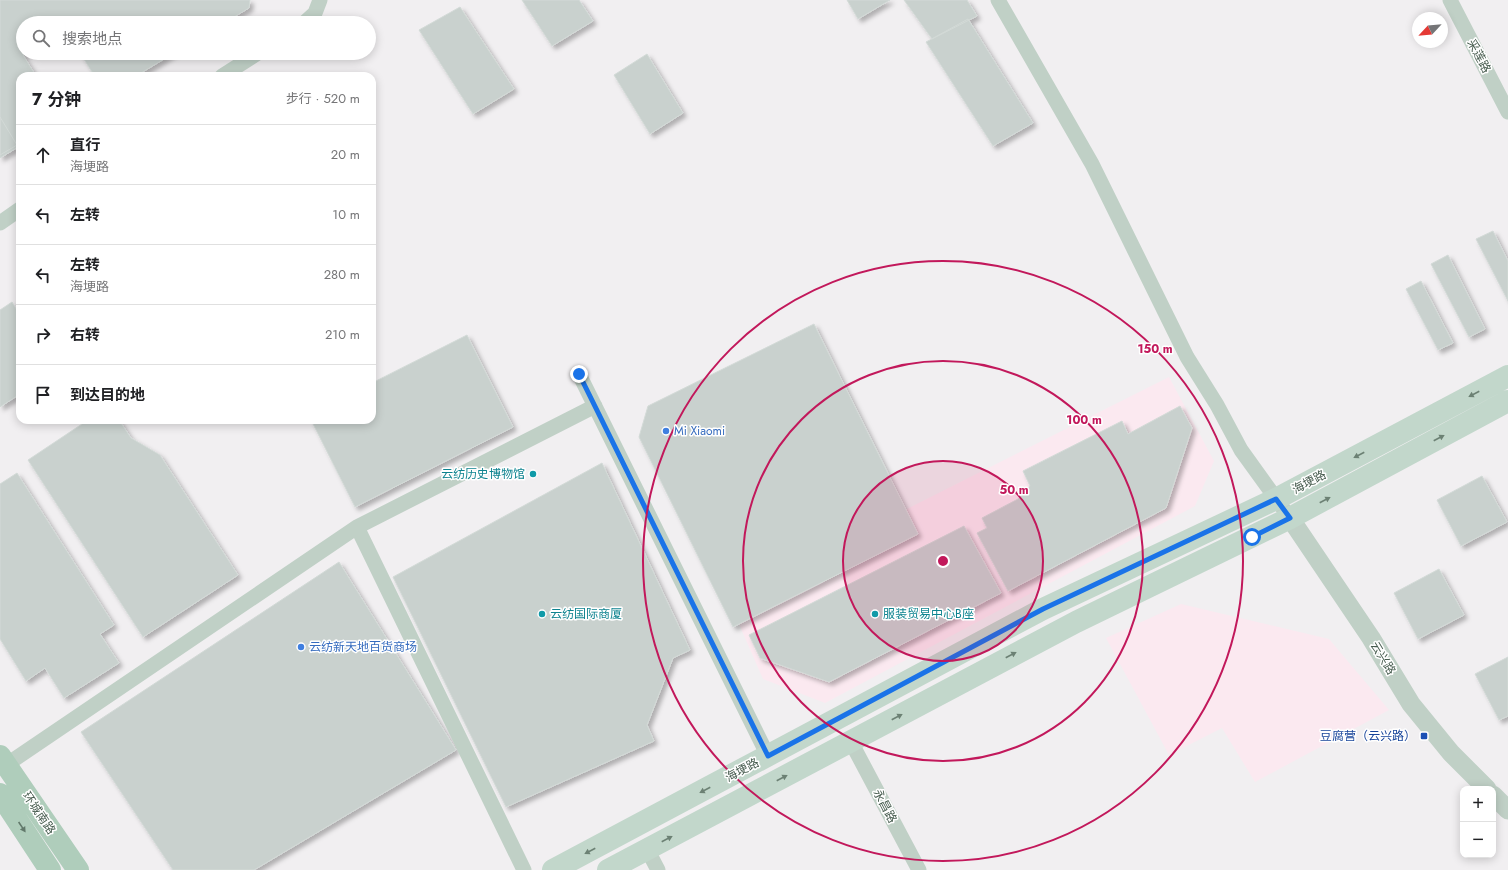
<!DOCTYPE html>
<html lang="zh">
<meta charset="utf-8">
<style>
:root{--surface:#fff;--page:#f6f6f6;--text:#202124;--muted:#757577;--line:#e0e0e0}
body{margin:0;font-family:Jost,"Noto Sans SC",sans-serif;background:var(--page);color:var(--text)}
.controls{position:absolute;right:12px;bottom:12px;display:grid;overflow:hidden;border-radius:8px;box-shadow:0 2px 10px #0003}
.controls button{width:36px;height:36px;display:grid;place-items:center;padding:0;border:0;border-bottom:1px solid var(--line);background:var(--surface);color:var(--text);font:20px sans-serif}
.compass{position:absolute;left:1412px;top:12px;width:36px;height:36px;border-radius:50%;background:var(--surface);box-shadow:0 2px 10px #0003;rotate:244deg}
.stop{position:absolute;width:12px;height:12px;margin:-9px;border:3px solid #1a73e8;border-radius:50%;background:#fff}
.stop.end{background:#1a73e8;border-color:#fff;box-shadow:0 1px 4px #0008}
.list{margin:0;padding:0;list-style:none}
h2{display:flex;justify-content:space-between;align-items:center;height:52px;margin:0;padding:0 16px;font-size:17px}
h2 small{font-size:13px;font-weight:400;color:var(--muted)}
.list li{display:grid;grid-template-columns:26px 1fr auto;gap:12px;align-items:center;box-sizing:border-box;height:60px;padding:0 16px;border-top:1px solid var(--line)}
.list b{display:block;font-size:15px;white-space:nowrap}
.list p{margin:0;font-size:13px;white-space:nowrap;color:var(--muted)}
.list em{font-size:13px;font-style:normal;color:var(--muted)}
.icon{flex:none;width:22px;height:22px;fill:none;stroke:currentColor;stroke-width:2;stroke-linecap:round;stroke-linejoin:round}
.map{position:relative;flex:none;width:1508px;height:870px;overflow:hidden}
.search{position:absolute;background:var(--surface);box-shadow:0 2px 10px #0003;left:16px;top:16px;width:360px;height:44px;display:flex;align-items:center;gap:10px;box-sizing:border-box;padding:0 14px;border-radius:22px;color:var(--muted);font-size:15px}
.panel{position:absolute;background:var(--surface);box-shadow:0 2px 10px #0003;left:16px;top:72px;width:360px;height:352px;border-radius:12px}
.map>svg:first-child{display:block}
.commercial{fill:#fbe9f0}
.building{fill:#c9d1ce;stroke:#d3dad7;filter:url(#shadow)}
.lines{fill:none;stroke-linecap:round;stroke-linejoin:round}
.minor{stroke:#c0d0c6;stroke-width:15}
.tertiary{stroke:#c0d0c6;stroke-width:19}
.secondary{stroke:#c2d7cb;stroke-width:22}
.primary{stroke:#afcdbb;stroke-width:22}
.oneway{fill:#6c8174}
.oneway2{fill:#61786a}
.route{stroke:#1a73e8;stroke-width:5}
.ring{fill:none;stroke:#c2185b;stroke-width:2}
.shop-dot{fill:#3f7fe0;stroke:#fff;stroke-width:1.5}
.culture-dot{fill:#0f9aa8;stroke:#fff;stroke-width:1.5}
.transit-dot{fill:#1a4fb4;stroke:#fff;stroke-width:1.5}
.labels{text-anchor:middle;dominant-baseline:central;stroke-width:3;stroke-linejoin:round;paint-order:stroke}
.street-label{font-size:12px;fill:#475c4f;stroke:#fff}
.shop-label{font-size:12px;fill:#366cbe;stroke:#fff;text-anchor:start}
.culture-label{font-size:12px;fill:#0d838f;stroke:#fff;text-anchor:start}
.transit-label{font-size:12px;fill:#164399;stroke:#fff;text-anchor:end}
.centre{fill:#c2185b;stroke:#fff;stroke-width:2}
.ring-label{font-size:12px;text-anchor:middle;font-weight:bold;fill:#c2185b;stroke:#fff;stroke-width:3;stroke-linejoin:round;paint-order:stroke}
</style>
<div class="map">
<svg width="1508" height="870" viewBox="0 0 1508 870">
<defs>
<filter id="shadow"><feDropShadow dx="3.5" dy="3.5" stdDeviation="2" flood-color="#0004"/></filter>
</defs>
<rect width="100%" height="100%" fill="#f1eff1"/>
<path class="commercial" d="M1169 377 1214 461 1195 506 825 703 763 679 728 599Z
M1181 604 1329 639 1389 710 1255 782 1222 728 1169 755 1106 638Z"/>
<path class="building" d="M0 0H250L249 8 224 23H23V53H26L23 55 36 76H20V146L0 158Z
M522 0H579L593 21 552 46Z
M847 0H890L858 19Z
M904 0H967L977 16 932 39Z
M460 7 514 89 473 114 419 30Z
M968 19 1033 123 993 146 926 42Z
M80 53H174L136 76H109L92 72Z
M647 54 683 113 650 134 614 75Z
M0 117 17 145 0 155Z
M1493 231 1508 261V301L1476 239Z
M1448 255 1485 329 1469 337 1431 264Z
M1421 281 1453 343 1438 350 1406 289Z
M12 302 20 315V394L0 407V310Z
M814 324 918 534 733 627 639 437 648 406Z
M467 335 513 427 355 507 311 420H372V383Z
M1180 406 1192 428 1166 508 1008 591 977 533 987 528 982 518 1018 499 1030 486 1023 471 1122 421 1128 434Z
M88 420H119L131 438 160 455 238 575 143 637 28 460Z
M602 463 690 650 673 658 647 725 654 741 506 807 393 577Z
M17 473 114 625 100 634 119 663 64 698 45 668 26 681 0 639V484Z
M1482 476 1507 522 1461 546 1437 500Z
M964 526 1001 593 829 682 760 658 749 635Z
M339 562 456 750 254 870H173L81 732Z
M1439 569 1464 615 1418 639 1394 593Z
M1508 657V716L1499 720 1475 674Z"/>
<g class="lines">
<path class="minor" d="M998 0 1092 164 1187 357 1217 405 1241 450 1290 518
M1450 0 1508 112
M304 23 315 13 320 0
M222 76 258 53
M0 223 20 209
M579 374 768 756
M357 527 524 870
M851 742 919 870
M6 765 357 527 595 406
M647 849 658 870"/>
<path class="tertiary" d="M1290 518 1371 638 1411 704 1451 753 1487 789
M1493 795 1508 810"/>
<path class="secondary" d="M553 870 1043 609 1276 499 1508 376
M608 870 1076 622 1290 518 1508 401"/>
<path class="primary" d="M0 756 78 870
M0 794 50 870"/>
</g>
<defs><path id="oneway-solid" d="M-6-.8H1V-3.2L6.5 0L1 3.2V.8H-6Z"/></defs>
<g class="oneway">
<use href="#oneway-solid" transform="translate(1474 394) rotate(152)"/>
<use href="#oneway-solid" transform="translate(1439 438) rotate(-28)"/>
<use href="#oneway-solid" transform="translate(1359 455) rotate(152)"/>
<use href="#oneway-solid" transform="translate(1325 500) rotate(-28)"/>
<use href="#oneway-solid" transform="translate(1011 655) rotate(-28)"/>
<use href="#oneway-solid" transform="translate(897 717) rotate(-28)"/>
<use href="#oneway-solid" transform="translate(782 778) rotate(-28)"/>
<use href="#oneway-solid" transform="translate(705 790) rotate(152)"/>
<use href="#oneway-solid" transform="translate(667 839) rotate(-28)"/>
<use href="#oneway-solid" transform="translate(590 851) rotate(152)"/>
</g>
<use class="oneway2" href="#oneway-solid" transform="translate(22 827) rotate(56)"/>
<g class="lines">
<path class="route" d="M579 374 768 756 1043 609 1276 499 1290 518 1252 537"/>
</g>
<circle cx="943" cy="561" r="100" fill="#c2185b" fill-opacity=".12"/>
<g class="ring">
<circle cx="943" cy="561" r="100"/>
<circle cx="943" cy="561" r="200"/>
<circle cx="943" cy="561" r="300"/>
</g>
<g class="shop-dot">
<circle cx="666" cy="431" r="4"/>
<circle cx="301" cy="647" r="4"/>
</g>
<g class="culture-dot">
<circle cx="533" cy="474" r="4"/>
<circle cx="542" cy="614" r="4"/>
<circle cx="875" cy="614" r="4"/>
</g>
<rect class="transit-dot" x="1420" y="732" width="8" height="8" rx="2"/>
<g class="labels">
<g class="street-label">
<text transform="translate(1479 56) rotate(62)">采莲路</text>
<text transform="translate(1309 482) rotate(-28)">海埂路</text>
<text transform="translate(1383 658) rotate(59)">云兴路</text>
<text transform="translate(742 770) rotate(-28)">海埂路</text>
<text transform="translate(885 806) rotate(62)">永昌路</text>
<text transform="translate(39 813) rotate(56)">环城南路</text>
</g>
<g class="shop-label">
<text x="674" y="431">Mi Xiaomi</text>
<text x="309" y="647">云纺新天地百货商场</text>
</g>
<g class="culture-label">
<text x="525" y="474" text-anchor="end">云纺历史博物馆</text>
<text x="550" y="614">云纺国际商厦</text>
<text x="883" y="614">服装贸易中心B座</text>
</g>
<g class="transit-label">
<text x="1416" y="736">豆腐营（云兴路）</text>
</g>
</g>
<circle cx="943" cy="561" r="6" class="centre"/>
<g class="ring-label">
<text x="1155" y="353">150 m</text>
<text x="1084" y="424">100 m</text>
<text x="1014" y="494">50 m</text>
</g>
</svg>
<div class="controls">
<button>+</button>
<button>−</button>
</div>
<svg class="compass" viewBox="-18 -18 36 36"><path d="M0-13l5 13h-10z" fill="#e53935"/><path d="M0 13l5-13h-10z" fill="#757577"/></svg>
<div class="stop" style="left:1252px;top:537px"></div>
<div class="stop end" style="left:579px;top:374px"></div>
<div class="search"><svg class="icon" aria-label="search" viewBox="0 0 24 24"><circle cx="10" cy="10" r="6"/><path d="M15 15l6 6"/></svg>搜索地点</div>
<section class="panel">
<h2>7 分钟<small>步行 · 520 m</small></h2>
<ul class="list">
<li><svg class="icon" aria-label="ahead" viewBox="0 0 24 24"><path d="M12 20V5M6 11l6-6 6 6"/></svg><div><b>直行</b><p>海埂路</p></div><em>20 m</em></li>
<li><svg class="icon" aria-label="left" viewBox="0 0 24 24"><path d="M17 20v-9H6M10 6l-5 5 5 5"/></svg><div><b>左转</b></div><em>10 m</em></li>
<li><svg class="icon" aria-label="left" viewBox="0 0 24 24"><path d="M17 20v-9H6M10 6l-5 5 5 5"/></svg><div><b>左转</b><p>海埂路</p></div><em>280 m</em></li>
<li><svg class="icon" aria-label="right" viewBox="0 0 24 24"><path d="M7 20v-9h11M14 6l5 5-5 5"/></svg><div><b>右转</b></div><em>210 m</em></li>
<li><svg class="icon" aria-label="arrive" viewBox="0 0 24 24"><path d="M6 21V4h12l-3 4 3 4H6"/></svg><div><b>到达目的地</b></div></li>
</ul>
</section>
</div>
